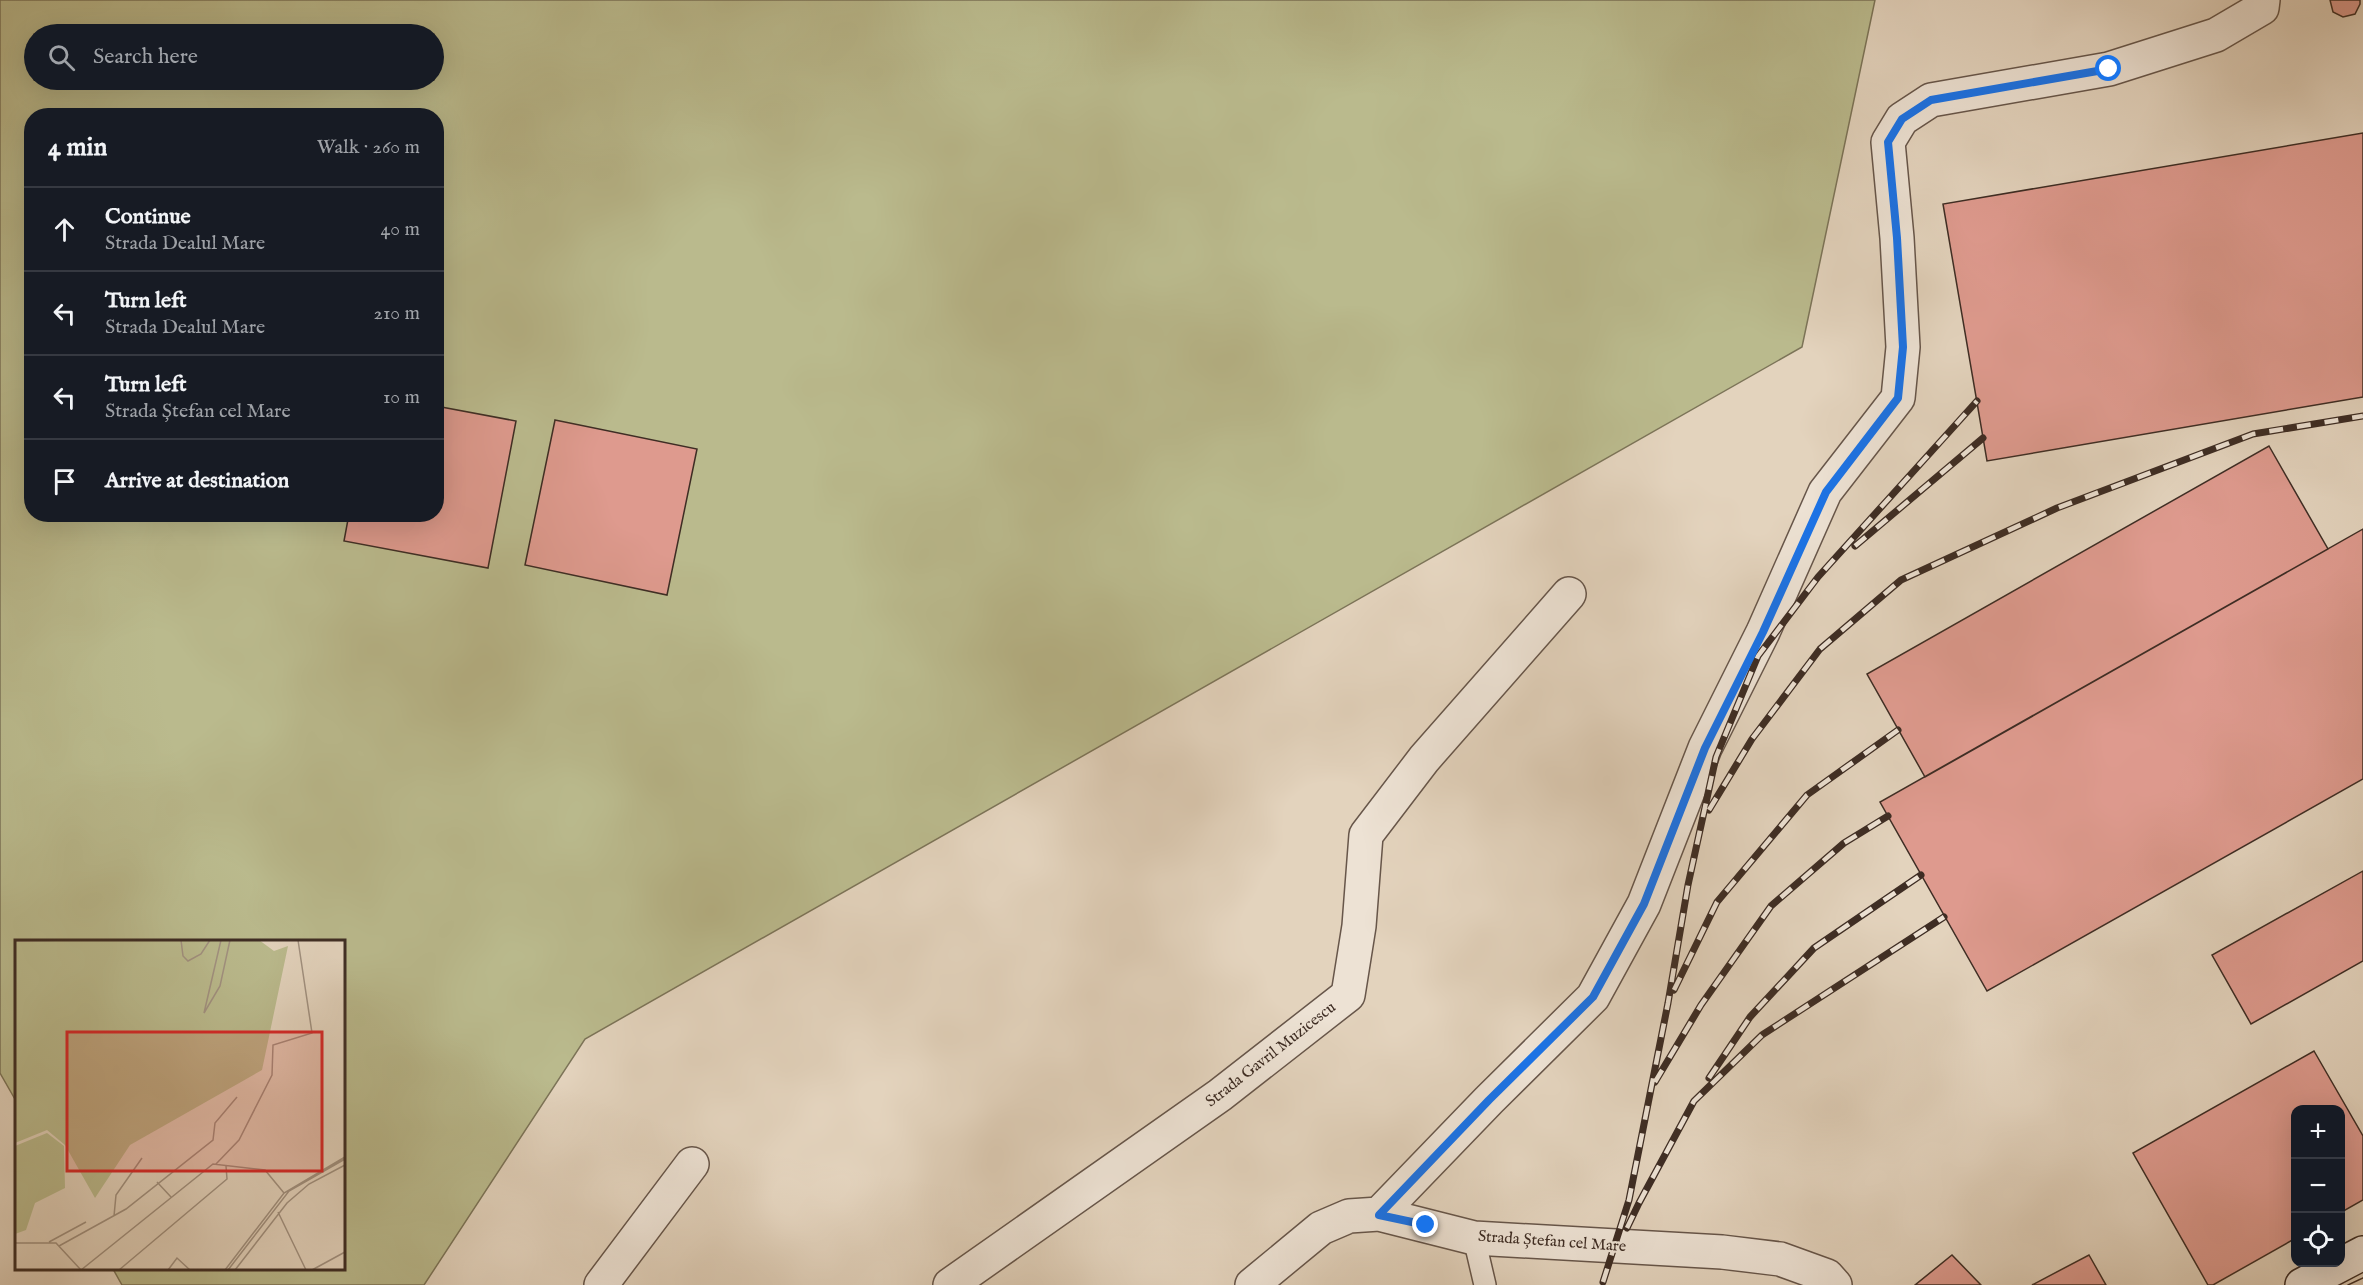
<!DOCTYPE html>
<meta charset="utf-8">
<style>
:root{--surface:#171b24;--page:#20242c;--text:#f1f3f6;--muted:#9ea1a6;--line:#363941}
body{margin:0;font-family:"IM FELL English",serif;background:var(--page);color:var(--text)}
.controls{position:absolute;right:18px;bottom:18px;display:grid;overflow:hidden;border-radius:12px;box-shadow:0 6px 24px #0002}
.controls button{width:54px;height:54px;display:grid;place-items:center;padding:0;border:0;border-bottom:2px solid var(--line);background:var(--surface);color:var(--text);font:30px sans-serif}
.stop{position:absolute;width:18px;height:18px;margin:-14px;border:4px solid #1a73e8;border-radius:50%;background:#fff}
.stop.end{background:#1a73e8;border-color:#fff;box-shadow:0 2px 6px #0008}
.list{margin:0;padding:0;list-style:none}
h2{display:flex;justify-content:space-between;align-items:center;height:78px;margin:0;padding:0 24px;font-size:26px}
h2 small{font-size:20px;font-weight:400;color:var(--muted)}
.list li{display:grid;grid-template-columns:39px 1fr auto;gap:18px;align-items:center;box-sizing:border-box;height:84px;padding:0 24px;border-top:2px solid var(--line)}
.list b{display:block;font-size:22px;white-space:nowrap}
.list p{margin:0;font-size:20px;white-space:nowrap;color:var(--muted)}
.list em{font-size:20px;font-style:normal;color:var(--muted)}
.icon{flex:none;width:33px;height:33px;fill:none;stroke:currentColor;stroke-width:2;stroke-linecap:round;stroke-linejoin:round}
.map{position:relative;flex:none;width:2363px;height:1285px;overflow:hidden}
.search{position:absolute;background:var(--surface);box-shadow:0 6px 24px #0002;left:24px;top:24px;width:420px;height:66px;display:flex;align-items:center;gap:15px;box-sizing:border-box;padding:0 21px;border-radius:33px;color:var(--muted);font-size:22px}
.panel{position:absolute;background:var(--surface);box-shadow:0 6px 24px #0002;left:24px;top:108px;width:420px;height:414px;border-radius:24px}
.map>svg:first-child{display:block}
.green{fill:#baba8d;stroke:#7c7458;stroke-width:1.5;fill-rule:evenodd}
.building{fill:#de9a8e;stroke:#3e2d24;stroke-width:1.5}
.lines{fill:none;stroke-linecap:round;stroke-linejoin:round}
.service-casing{stroke:#67564a;stroke-width:24}
.minor-casing{stroke:#67564a;stroke-width:36}
.secondary-casing{stroke:#3e2d24;stroke-width:36}
.service{stroke:#ede2d4;stroke-width:21}
.minor{stroke:#ede2d4;stroke-width:33}
.secondary{stroke:#ede2d4;stroke-width:33}
.tram{stroke:#3e2d24;stroke-width:1.5}
.rail-casing{stroke:#3e2d24;stroke-width:7}
.rail{stroke:#ede2d4;stroke-width:4.5;stroke-dasharray:14;stroke-linecap:butt}
.route{stroke:#1a73e8;stroke-width:8}
.labels{text-anchor:middle;dominant-baseline:central;stroke-width:4.5;stroke-linejoin:round;paint-order:stroke}
.street-label{font-size:16px;fill:#3e2d24;stroke:#ede2d4}
.inset-road{fill:none;stroke:#a19180;stroke-width:1.5}
.view{fill:#d62828;fill-opacity:0.15;stroke:#d62828;stroke-width:3}
.inset-edge{fill:none;stroke:#3e2d24;stroke-width:3}
</style>
<div class="map">
<svg width="2363" height="1285" viewBox="0 0 2363 1285">
<rect width="100%" height="100%" fill="#e3d3bd"/>
<filter id="stains"><feTurbulence type="fractalNoise" baseFrequency=".00333" numOctaves="4"/><feColorMatrix values="0 0 0 0 .2 0 0 0 0 .09 0 0 0 0 .02 0 0 0 .5 -.17"/></filter>
<radialGradient id="worn" r=".72"><stop offset=".6" stop-color="#630" stop-opacity="0"/><stop offset="1" stop-color="#630" stop-opacity=".3"/></radialGradient>
<path class="green" d="M0 0H1875L1802 347 585 1039 424 1285H122L113 1269 344 1268V942H16V1101L0 1073ZM34 34H434V80H34ZM32 116H436V514H32Z"/>
<path class="building" d="M2330 0H2360V4L2355 14 2343 17 2333 12Z
M2363 133V397L1987 461 1943 204Z
M436 406 516 421 488 568 344 541 349 514H436Z
M555 420 697 449 667 595 525 565Z
M2269 446 2328 549 1925 777 1867 674Z
M2363 529V779L1987 991 1880 802Z
M2363 871V961L2251 1024 2212 955Z
M2314 1051 2363 1136V1200L2340 1213V1110H2296V1238L2213 1285H2208L2133 1153Z
M1952 1255 1981 1285H1915Z
M2089 1255 2106 1285H2032Z"/>
<g class="lines">
<g class="service-casing">
<path id="service" d="M1474 1238 1485 1285"/>
</g>
<g class="minor-casing">
<path id="minor" d="M1379 1214 1489 1100 1593 997 1644 904 1705 748 1763 632 1825 492 1898 398 1903 347 1897 238 1888 142 1902 119 1931 100 2109 69 2216 35 2262 8 2263 0
M601 1285 692 1164
M950 1285 1220 1095 1348 995 1359 926 1366 835 1424 759 1569 594
M1252 1285 1321 1228 1349 1216 1379 1214 1474 1238 1722 1252 1780 1259 1827 1276 1835 1285"/>
</g>
<g class="secondary-casing">
<path id="secondary" d="M2302 1285 2363 1253"/>
</g>
<use href="#service" class="service"/>
<use href="#minor" class="minor"/>
<use href="#secondary" class="secondary"/>
<path class="tram" d="M2348 1285 2363 1278"/>
<g class="rail-casing">
<path id="rail" d="M1855 546 1983 438
M1709 810 1752 739 1820 649 1901 580 2057 508 2253 434 2363 416
M1674 990 1717 902 1807 795 1898 730
M1709 1078 1750 1017 1814 948 1921 875
M1655 1082 1701 1005 1771 906 1844 843 1888 816
M1627 1228 1639 1203 1694 1101 1762 1035 1944 917
M1603 1282 1629 1200 1668 1003 1688 885 1716 757 1758 656 1818 577 1977 401"/>
</g>
<use href="#rail" class="rail"/>
</g>
<g class="lines">
<path class="route" d="M1426 1225 1379 1215 1489 1100 1593 997 1644 904 1705 748 1763 632 1826 492 1898 398 1903 347 1897 238 1888 142 1902 119 1931 100 2109 69"/>
</g>
<g class="labels">
<g class="street-label">
<text transform="translate(1271 1055) rotate(-38)">Strada Gavril Muzicescu</text>
<text transform="translate(1552 1242) rotate(4)">Strada Ștefan cel Mare</text>
</g>
</g>
<g transform="translate(15 940)">
<rect width="330" height="330" fill="#e3d3bd"/>
<path d="M0 0H244L259 11 273 6 247 130 115 205 80 258 50 205 32 190 0 203ZM32 193 49 206 50 248 20 263 11 290 0 294V206Z" fill="#baba8d"/>
<path class="inset-road" d="M166 0 168 16 173 21 186 14 195 0M206 0 189 73 205 46 215 0M0 1 56 0M201 224 224 200 257 135 258 105 297 93 283 0M142 242 156 257M263 272 291 330M99 276 101 255 127 218M34 302 71 282M0 303H41L66 330 198 224 250 230 269 253M44 306 111 269 198 200 200 183 222 157M104 330 212 239 211 226M153 330 162 318 175 330M210 330 269 253 330 217M213 330 274 251 330 219M220 330 272 263 294 244 330 225M297 330 330 312"/>
<path class="view" d="M52 92H307V231H52Z"/>
<rect width="330" height="330" class="inset-edge"/>
</g>
<rect width="100%" height="100%" filter="url(#stains)"/>
<rect width="100%" height="100%" fill="url(#worn)"/>
</svg>
<div class="controls">
<button>+</button>
<button>−</button>
<button><svg class="icon" aria-label="locate" viewBox="0 0 24 24"><circle cx="12" cy="12" r="6"/><path d="M12 2v4M12 18v4M2 12h4M18 12h4"/></svg></button>
</div>
<div class="stop" style="left:2109px;top:69px"></div>
<div class="stop end" style="left:1426px;top:1225px"></div>
<div class="search"><svg class="icon" aria-label="search" viewBox="0 0 24 24"><circle cx="10" cy="10" r="6"/><path d="M15 15l6 6"/></svg>Search here</div>
<section class="panel">
<h2>4 min<small>Walk · 260 m</small></h2>
<ul class="list">
<li><svg class="icon" aria-label="ahead" viewBox="0 0 24 24"><path d="M12 20V5M6 11l6-6 6 6"/></svg><div><b>Continue</b><p>Strada Dealul Mare</p></div><em>40 m</em></li>
<li><svg class="icon" aria-label="left" viewBox="0 0 24 24"><path d="M17 20v-9H6M10 6l-5 5 5 5"/></svg><div><b>Turn left</b><p>Strada Dealul Mare</p></div><em>210 m</em></li>
<li><svg class="icon" aria-label="left" viewBox="0 0 24 24"><path d="M17 20v-9H6M10 6l-5 5 5 5"/></svg><div><b>Turn left</b><p>Strada Ștefan cel Mare</p></div><em>10 m</em></li>
<li><svg class="icon" aria-label="arrive" viewBox="0 0 24 24"><path d="M6 21V4h12l-3 4 3 4H6"/></svg><div><b>Arrive at destination</b></div></li>
</ul>
</section>
</div>
